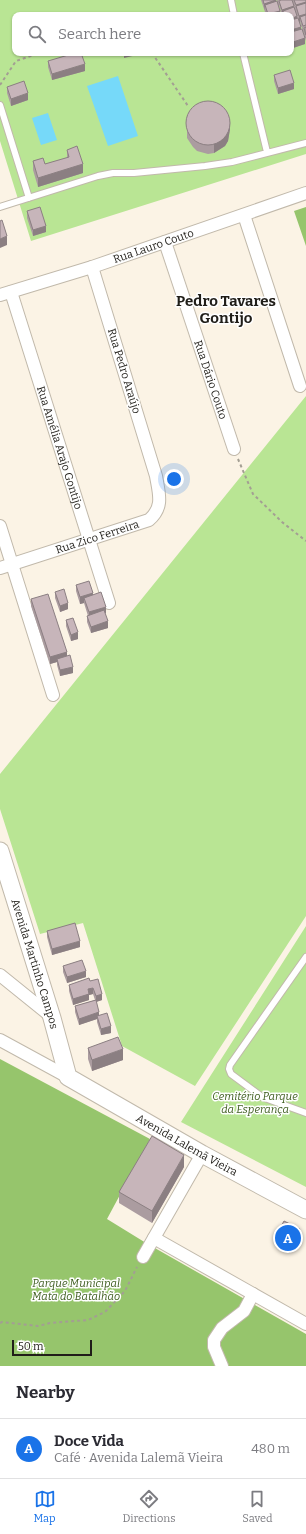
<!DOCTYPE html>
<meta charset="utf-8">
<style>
:root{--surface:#fff;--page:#f2f2f3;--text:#2b2b33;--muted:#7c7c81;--line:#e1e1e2;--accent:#1a73e8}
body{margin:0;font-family:Bitter,serif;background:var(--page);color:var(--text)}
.scale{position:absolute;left:12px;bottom:10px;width:80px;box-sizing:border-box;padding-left:4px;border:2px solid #201e19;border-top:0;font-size:11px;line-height:14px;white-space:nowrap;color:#201e19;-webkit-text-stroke:3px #fff;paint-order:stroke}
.you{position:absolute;left:174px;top:479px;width:14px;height:14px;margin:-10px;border:3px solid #fff;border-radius:50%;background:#1a73e8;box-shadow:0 0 0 6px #1a73e833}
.badge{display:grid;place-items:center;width:26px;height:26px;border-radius:50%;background:var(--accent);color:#fff;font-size:13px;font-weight:700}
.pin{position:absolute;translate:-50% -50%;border:2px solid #fff;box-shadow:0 1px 4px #0006}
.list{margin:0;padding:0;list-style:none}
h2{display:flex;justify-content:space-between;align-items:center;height:52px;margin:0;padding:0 16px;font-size:17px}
h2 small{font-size:13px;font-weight:400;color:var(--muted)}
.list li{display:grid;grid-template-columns:26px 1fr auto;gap:12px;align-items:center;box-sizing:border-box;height:60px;padding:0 16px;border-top:1px solid var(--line)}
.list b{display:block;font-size:15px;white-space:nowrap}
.list p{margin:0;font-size:13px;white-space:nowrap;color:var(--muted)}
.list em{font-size:13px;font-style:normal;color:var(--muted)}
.icon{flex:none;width:22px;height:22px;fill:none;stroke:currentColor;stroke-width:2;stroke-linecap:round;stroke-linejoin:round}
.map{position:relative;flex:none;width:306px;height:1366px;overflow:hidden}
.search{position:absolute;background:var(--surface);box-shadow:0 1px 3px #0004;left:12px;right:12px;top:12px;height:44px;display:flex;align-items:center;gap:10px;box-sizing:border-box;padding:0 14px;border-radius:8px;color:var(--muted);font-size:15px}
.sheet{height:112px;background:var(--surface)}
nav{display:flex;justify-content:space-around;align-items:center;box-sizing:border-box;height:56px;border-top:1px solid var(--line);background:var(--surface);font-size:11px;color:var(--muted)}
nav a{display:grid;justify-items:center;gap:2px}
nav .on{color:var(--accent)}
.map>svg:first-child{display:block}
.green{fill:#b9e594;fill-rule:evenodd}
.forest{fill:#96c56c}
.water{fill:#76d9f9}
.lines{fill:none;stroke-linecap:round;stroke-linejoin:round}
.lane-casing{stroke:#c1b9ab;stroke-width:8}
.street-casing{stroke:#c1b9ab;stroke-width:14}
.secondary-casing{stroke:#c1b9ab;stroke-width:19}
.path{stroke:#a39e93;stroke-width:2;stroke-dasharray:3 3;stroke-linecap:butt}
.lane{stroke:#fff;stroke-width:6}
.street{stroke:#fff;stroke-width:12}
.secondary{stroke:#fff;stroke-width:17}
.wall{fill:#ab9ca0}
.shaded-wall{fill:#8b7f82}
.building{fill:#c7b5ba;stroke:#8b7f82}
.labels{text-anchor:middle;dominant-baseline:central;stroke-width:3;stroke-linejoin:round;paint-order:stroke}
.street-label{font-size:11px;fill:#201e19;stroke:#fff}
.park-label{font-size:11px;font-style:italic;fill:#405f22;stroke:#fff}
.district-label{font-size:15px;font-weight:bold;fill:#201e19;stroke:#fff}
</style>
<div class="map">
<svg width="306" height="1366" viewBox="0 0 306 1366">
<rect width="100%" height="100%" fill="#fbf3e5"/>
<path class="green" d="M0 0H306V154L31 241 0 141ZM15 15H291V53H15Z
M306 396V916L195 1086 122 1046 83 923 40 934 0 809V774Z
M306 926V1187L181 1122Z"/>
<path class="forest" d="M306 207V246L294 211Z
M0 1059 150 1139 107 1219 146 1243 306 1334V1366H0Z"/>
<path class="water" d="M118 76 138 136 108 146 87 86Z
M48 113 57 140 41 145 32 118Z"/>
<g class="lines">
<g class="lane-casing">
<path id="lane" d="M231 0 234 15
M243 53 267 152
M0 105 29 198
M0 207 98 176 113 173H134L205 166 232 162 306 143
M306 957 230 1065 229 1069 231 1074 262 1097 306 1113"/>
</g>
<g class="street-casing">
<g id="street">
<path d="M244 215 300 386"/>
<path id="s1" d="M165 242 234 449"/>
<path id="s2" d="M11 292 109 603"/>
<path id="s3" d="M0 295 92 267 306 193"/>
<path d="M0 526 53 695"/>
<path id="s4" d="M0 568 149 520C164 507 159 494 156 476L92 267"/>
<path d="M0 975 52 1017"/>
<path d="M0 1040 68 1077"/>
<path d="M154 1238 306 1324"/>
<path d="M143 1257 202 1154"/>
<path d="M222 1366 214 1347V1340L222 1328 244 1311 253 1294"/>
</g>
</g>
<g class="secondary-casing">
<g id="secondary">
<path id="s5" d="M0 851 52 1018 68 1077 202 1154 306 1210"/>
</g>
</g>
<path class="path" d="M152 53 188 106
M0 85 16 61 40 53
M238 459 253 494 282 522 306 541
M0 1323 2 1322 38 1326 50 1323 88 1320 105 1312 125 1291 137 1267"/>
<use href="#lane" class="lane"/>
<use href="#street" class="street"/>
<use href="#secondary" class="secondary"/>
</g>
<path class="wall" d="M261 0H276L282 15H266Z
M277 0H306V41L300 22H299L305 44 293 48 291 42V15H282L279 5 278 6Z
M48 61 85 71 52 80 48 67Z
M274 75 294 89 278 94 274 81Z
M7 87 28 100 11 106 7 93Z
M187 117 230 129 228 141 225 146 214 153 208 154 197 151 193 147 187 138Z
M67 150 83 173 38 187 33 170V161L45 164 67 158Z
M27 211 46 232 33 236 27 218Z
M76 585 93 595 106 613H105L108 628 91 633 87 622V616H88L84 603 80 604 76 591Z
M55 592 68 609 60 612 55 598Z
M31 599 67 656 73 673 60 676 57 665V662L50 664 31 606Z
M66 620 78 639 71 641 66 626Z
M47 931 80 947 52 955 47 937Z
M63 966 86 977 67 983 63 972Z
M90 981 102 1000 96 1002 99 1015 111 1033 101 1035 97 1022V1019L79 1025 75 1012V1006L95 1000 93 994 89 995V1000L73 1005 69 991V985Z
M88 1048 123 1060 92 1071 88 1059Z
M184 1167 152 1223 119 1203V1192Z
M277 1234 300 1235 289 1253 281 1248V1243L277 1240Z"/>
<path class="shaded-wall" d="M276 0V6L265 5 264 10V4Z
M306 2V8L296 6V12V5Z
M294 6V12L283 11V15H282V10Z
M280 11V15H268V14Z
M306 14V20L300 17V22H299V16Z
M297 16V23L291 25V19Z
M301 27V33L291 36V30Z
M305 38V44L293 48V42Z
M124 53H141V54L124 58Z
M85 64V71L52 80V74Z
M294 83V89L278 94V88Z
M28 93V100L11 106V99Z
M230 120V129L228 141 225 146 214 153V144Z
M83 164V173L38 187V178Z
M46 226V232L33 236V230Z
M7 236V245L0 248V239Z
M93 593V600L84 598V603L80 604V597Z
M68 603V609L60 612V606Z
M106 607V613L89 619V612Z
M108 621V628L91 633V627Z
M78 632V639L71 641V635Z
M67 652V658L57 659V662L50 664V657Z
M73 667V673L60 676V670Z
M80 941V947L52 955V949Z
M86 971V977L67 983V977Z
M93 988V994L89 995V1000L73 1005V999L88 989Z
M102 994V1000L96 1002V996Z
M99 1012V1018L97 1016V1019L79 1025V1019Z
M111 1026V1033L101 1035V1029Z
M123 1049V1060L92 1071V1060Z
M184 1155V1167L152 1223V1211Z
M300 1229V1235L289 1253V1247Z"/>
<path class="building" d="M263 0H276L264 4Z
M281 0H292L294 6 282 10 279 1Z
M294 0H306V2L296 5Z
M277 1 280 11 268 14 265 5Z
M306 3V14L299 16 296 6Z
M294 7 297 16 291 19V15H284L283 11Z
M280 12 282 15H270Z
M306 15V25L303 26 300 17Z
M298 18 301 27 291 30V20Z
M306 27V35L304 28Z
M302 29 305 38 293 42 291 36V32Z
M75 53H81L85 64 52 74 48 61Z
M290 70 294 83 278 88 274 75Z
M24 81 28 93 11 99 7 87Z
M186 123a22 22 0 1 1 44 0a22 22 0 1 1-44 0Z
M77 146 83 164 38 178 33 161 43 158 45 164 69 157 67 150Z
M40 207 46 226 33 230 27 211Z
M2 220 7 236 0 239V221Z
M89 581 93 593 80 597 76 585Z
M64 589 68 603 60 606 55 592Z
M101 592 106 607 89 612 84 598Z
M48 594 67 652 50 657 31 599Z
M104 610 108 621 91 627 87 616Z
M73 618 78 632 71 635 66 620Z
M70 655 73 667 60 670 57 659Z
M75 923 80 941 52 949 47 931Z
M82 960 86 971 67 977 63 966Z
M89 978 90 981 98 979 102 994 96 996 93 988 88 989 89 994 73 999 69 985Z
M96 1000 99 1012 79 1019 75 1006Z
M107 1013 111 1026 101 1029 97 1016Z
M118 1037 123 1049 92 1060 88 1048Z
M152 1136 184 1155 152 1211 119 1192Z
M284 1221 300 1229 289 1247 281 1241 282 1237 277 1234Z"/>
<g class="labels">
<g class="street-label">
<text stroke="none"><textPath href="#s3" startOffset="161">Rua Lauro Couto</textPath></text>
<text transform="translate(124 371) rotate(73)">Rua Pedro Araújo</text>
<text stroke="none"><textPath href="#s1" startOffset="145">Rua Dário Couto</textPath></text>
<text stroke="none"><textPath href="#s2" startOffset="163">Rua Amélia Arajo Gontijo</textPath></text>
<text stroke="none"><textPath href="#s4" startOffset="102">Rua Zico Ferreira</textPath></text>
<text stroke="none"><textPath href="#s5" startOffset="118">Avenida Martinho Campos</textPath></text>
<text stroke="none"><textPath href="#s5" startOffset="373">Avenida Lalemã Vieira</textPath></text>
</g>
<g class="park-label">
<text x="255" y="1096">Cemitério Parque<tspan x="255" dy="13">da Esperança</tspan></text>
<text x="76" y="1283">Parque Municipal<tspan x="76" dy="13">Mata do Batalhão</tspan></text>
</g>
<g class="district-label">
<text x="226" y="301">Pedro Tavares<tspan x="226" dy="17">Gontijo</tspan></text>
</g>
</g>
</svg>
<div class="scale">50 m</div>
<div class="you"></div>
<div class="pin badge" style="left:288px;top:1238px">A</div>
<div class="search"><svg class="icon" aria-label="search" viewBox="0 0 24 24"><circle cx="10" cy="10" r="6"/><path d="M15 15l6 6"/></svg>Search here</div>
</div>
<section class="sheet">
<h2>Nearby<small></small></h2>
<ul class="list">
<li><span class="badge">A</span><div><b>Doce Vida</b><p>Café · Avenida Lalemã Vieira</p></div><em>480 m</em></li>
</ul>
</section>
<nav>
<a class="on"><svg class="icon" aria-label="map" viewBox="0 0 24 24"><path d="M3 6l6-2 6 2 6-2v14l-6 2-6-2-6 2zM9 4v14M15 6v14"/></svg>Map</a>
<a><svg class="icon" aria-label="directions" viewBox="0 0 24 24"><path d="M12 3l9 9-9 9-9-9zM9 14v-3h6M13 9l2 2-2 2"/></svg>Directions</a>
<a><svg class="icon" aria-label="saved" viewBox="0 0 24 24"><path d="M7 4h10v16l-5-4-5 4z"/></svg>Saved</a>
</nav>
